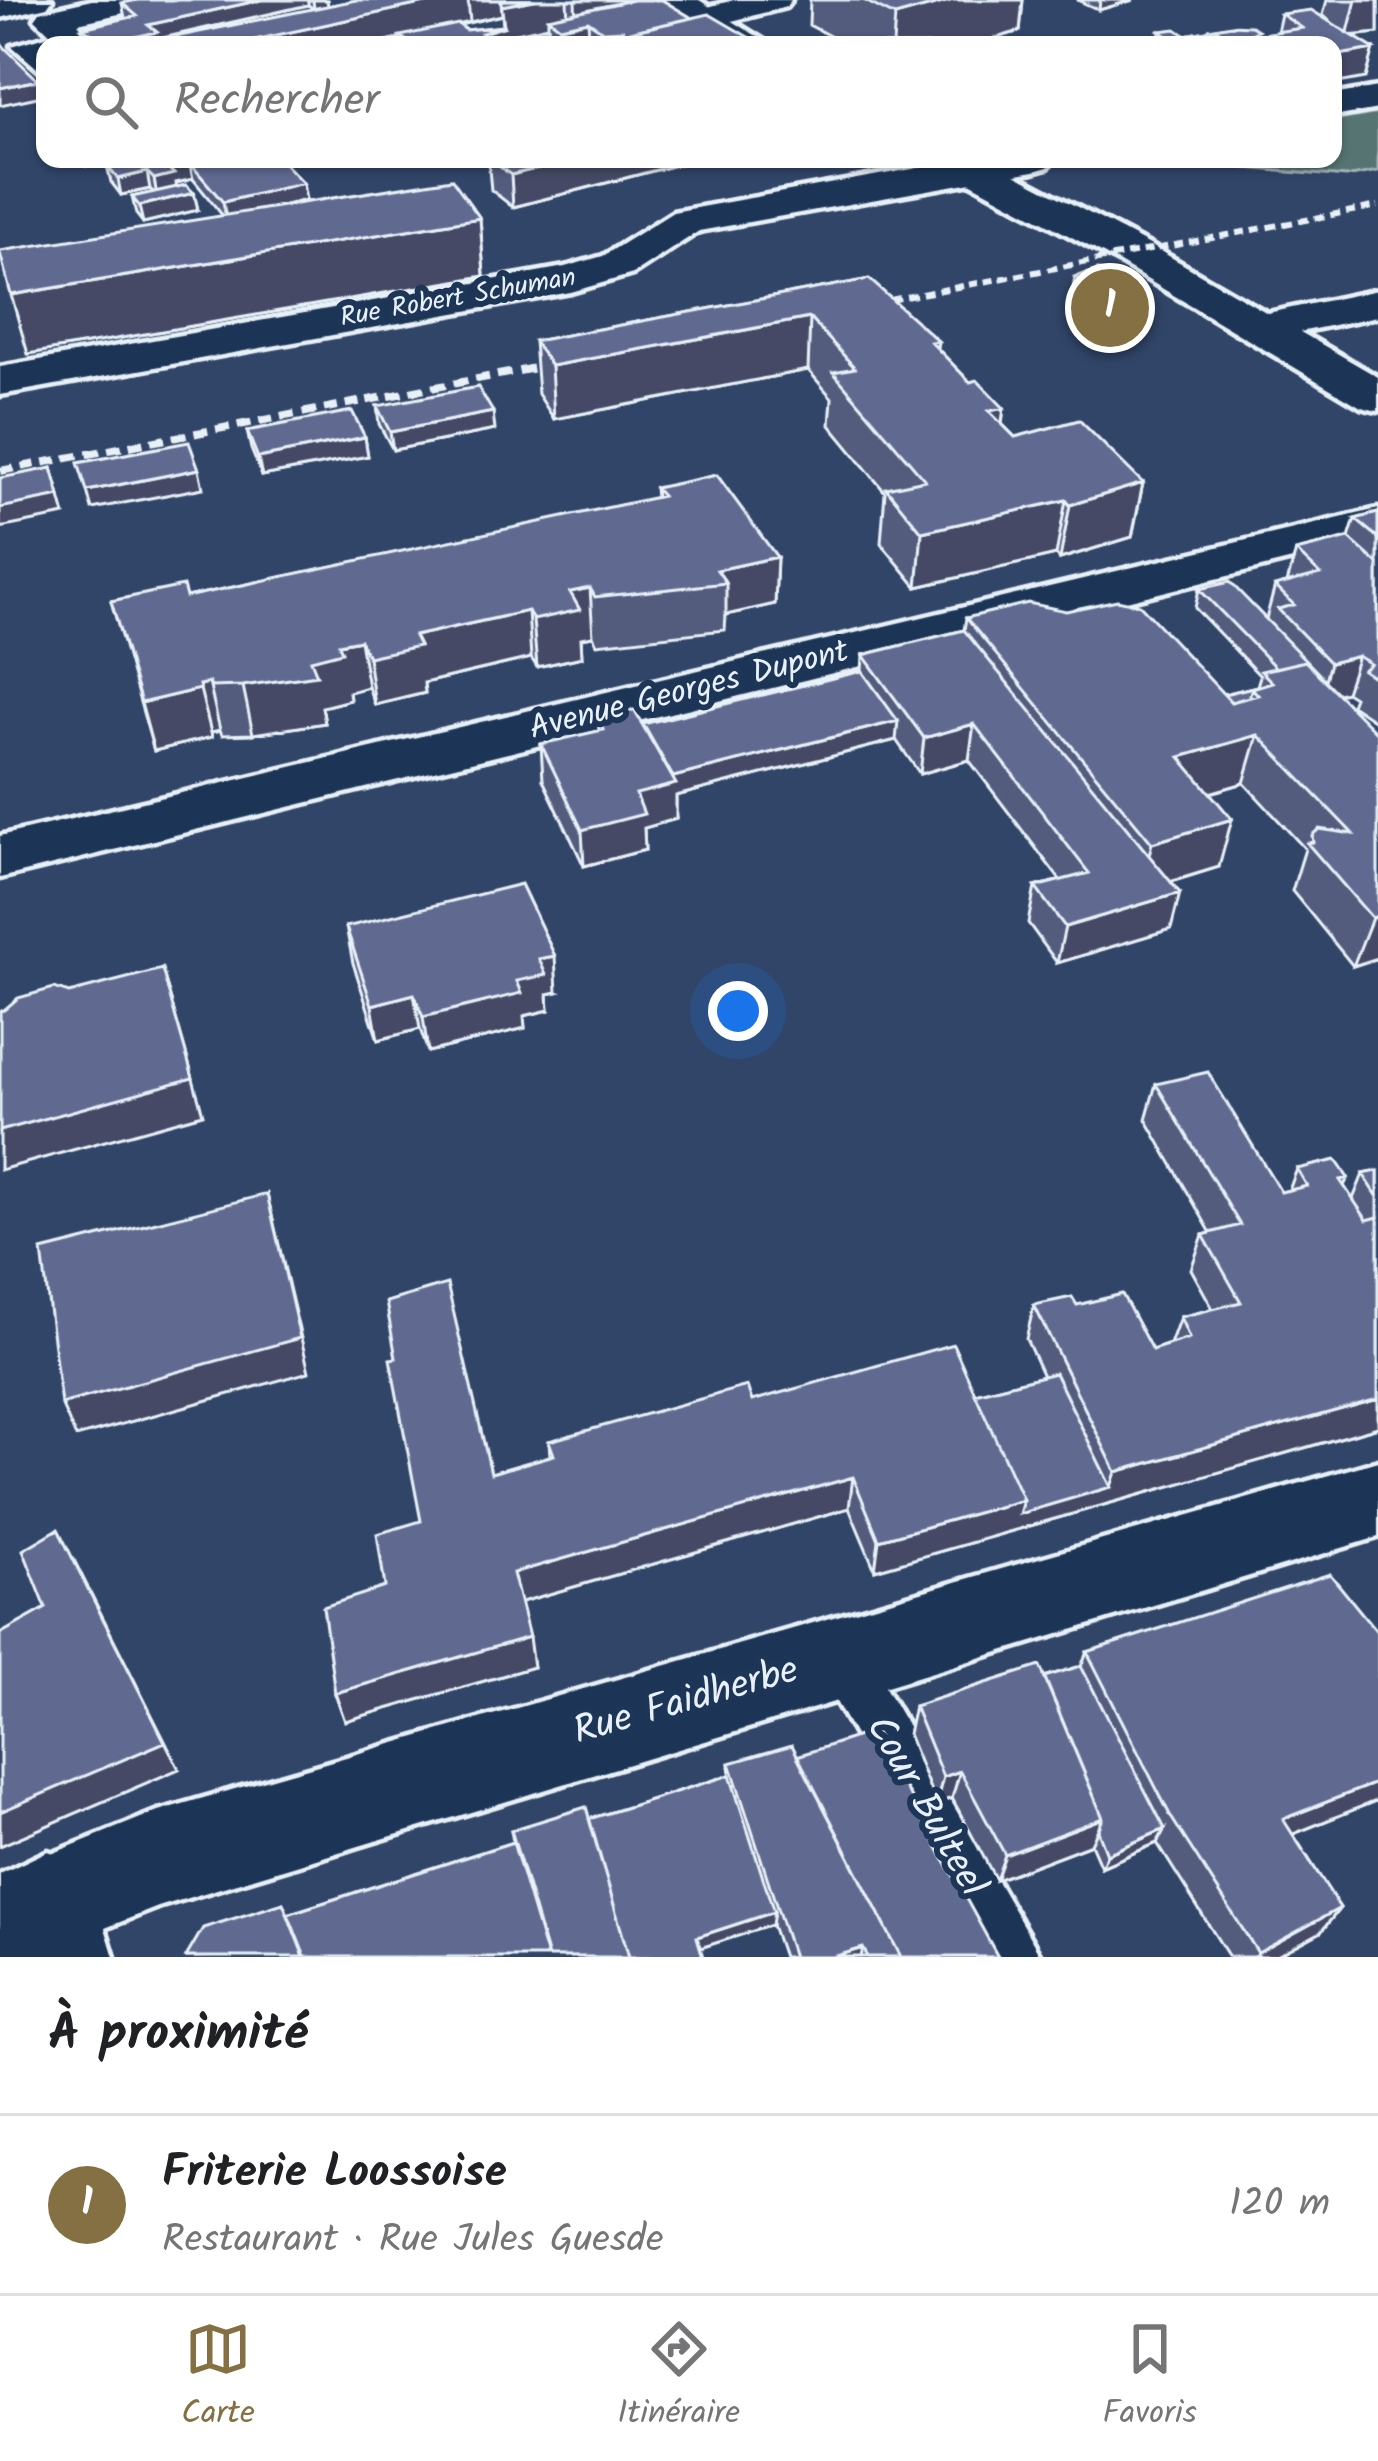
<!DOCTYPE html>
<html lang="fr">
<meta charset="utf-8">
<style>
:root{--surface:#fff;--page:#f2f2f2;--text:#202124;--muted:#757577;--line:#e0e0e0;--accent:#847042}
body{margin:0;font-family:Kalam,sans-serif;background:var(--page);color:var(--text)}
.you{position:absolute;left:738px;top:1011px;width:42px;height:42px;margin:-30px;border:9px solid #fff;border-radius:50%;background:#1a73e8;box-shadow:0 0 0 18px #1a73e833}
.badge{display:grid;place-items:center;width:78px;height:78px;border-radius:50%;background:var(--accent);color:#fff;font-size:39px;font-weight:700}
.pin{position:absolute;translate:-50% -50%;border:6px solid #fff;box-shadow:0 3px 12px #0006}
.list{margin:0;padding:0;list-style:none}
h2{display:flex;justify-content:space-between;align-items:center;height:156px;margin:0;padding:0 48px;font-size:51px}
h2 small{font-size:39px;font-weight:400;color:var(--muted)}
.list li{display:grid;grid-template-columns:78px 1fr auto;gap:36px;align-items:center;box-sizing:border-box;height:180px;padding:0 48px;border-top:3px solid var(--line)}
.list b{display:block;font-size:45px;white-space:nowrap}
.list p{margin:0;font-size:39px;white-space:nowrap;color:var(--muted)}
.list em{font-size:39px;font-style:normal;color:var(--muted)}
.icon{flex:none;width:66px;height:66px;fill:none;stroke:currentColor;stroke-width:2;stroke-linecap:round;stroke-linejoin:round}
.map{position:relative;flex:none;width:1378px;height:1957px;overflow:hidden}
.search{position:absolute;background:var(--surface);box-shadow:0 3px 9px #0004;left:36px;right:36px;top:36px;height:132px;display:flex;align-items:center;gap:30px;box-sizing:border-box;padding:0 42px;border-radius:24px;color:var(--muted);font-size:45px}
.sheet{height:336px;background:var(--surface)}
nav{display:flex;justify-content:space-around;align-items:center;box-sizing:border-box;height:168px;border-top:3px solid var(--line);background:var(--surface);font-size:33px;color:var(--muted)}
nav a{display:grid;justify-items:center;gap:6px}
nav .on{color:var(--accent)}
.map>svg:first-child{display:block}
.green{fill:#577472;stroke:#a0b2b5;stroke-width:3}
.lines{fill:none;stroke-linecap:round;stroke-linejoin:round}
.service-casing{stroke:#e8f1f8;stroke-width:9}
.minor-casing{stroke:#e8f1f8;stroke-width:9}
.tertiary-casing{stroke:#e8f1f8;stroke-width:9}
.service{fill:#1d3557;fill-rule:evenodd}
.minor{fill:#1d3557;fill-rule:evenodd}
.tertiary{fill:#1d3557;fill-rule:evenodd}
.rail-far1{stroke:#e8f1f8;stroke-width:6;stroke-dasharray:10 6;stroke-linecap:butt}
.rail{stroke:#e8f1f8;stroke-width:8;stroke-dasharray:14 8;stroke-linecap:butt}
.wall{fill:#535b7d;stroke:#e8f1f8;stroke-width:3;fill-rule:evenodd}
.shaded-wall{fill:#444a66;stroke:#e8f1f8;stroke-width:3}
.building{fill:#616a91;stroke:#e8f1f8;stroke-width:3}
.labels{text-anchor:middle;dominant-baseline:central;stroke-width:12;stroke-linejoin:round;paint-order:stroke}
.far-street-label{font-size:27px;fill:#e8f1f8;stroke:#1d3557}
.street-label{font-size:33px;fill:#e8f1f8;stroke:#1d3557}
.near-street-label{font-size:39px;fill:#e8f1f8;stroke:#1d3557}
</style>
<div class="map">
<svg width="1378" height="1957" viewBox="0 0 1378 1957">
<rect width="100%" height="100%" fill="#314568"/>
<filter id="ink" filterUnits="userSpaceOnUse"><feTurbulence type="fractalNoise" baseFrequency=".00833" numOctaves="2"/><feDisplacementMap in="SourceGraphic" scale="24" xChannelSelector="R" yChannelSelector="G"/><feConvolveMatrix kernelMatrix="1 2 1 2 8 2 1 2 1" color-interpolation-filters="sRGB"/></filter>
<g filter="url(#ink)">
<path class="green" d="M1378 113V171L1346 177 1199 164 1193 159H1333V121Z"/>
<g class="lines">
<g class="service-casing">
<path id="service" d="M71 29 78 31V39L37 49 45 57V75L12 46Z
M839 1631 857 1639 1041 1957H980L821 1675 813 1657 821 1639Z"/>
</g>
<g class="minor-casing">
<path id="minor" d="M0 0H52L47 7 0 18Z
M92 0H156L151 7 78 23 88 35 73 45 59 42 35 19 40 12Z
M734 0H791L786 7 705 28 693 25 688 18 693 11Z
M1378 87V109L1333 117V95Z
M968 159H1053L1048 167 1034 171 699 231 633 274 571 292 0 395V367L565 267 603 256 673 212Z
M1378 290V316L1260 340 1244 336 1238 327 1244 318Z
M1378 509V539L0 878V836Z
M1378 1461V1537L158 1907 105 1928 114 1957H0V1874L48 1851 54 1853 158 1811Z"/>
</g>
<g class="tertiary-casing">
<path id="tertiary" d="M657 0H699L771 45H728Z
M937 159H986L1148 244 1378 377V411L1361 407 1118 262 942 167Z"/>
</g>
<use href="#service" class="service"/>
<use href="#minor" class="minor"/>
<use href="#tertiary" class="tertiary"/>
<path class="rail-far1" d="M859 306 1378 206"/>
<path class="rail" d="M0 471 571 361"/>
</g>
<path class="wall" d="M138 0H327L328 6 356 0H662L692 18 762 45H569L592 39 589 37 561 43 549 34 548 26 507 35V41L497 44 499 45H401L400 38 368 45H52L51 41 83 34 82 28 125 18 122 3ZM308 5 314 9 158 40V39ZM502 15 503 26 466 30 460 25Z
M810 0H1023L1020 31 972 45H847L809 25Z
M1077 0H1133L1099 10Z
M1327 0H1378V33L1352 36 1366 78 1333 45H1152L1153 39 1159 38 1160 31 1185 35 1208 31 1209 29 1257 35 1277 32 1281 14 1332 23 1323 15Z
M80 159H280L306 200 276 207 480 218 484 276 28 354 223 216 193 179 176 183 177 188 194 193 198 210 143 223 136 214 132 197 154 193 150 189 121 195 111 182 107 166 112 165 111 161 86 166Z
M488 159H699L513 207 491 190Z
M1075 277 1150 303 1147 321 1124 328 1072 295Z
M869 279 938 341 937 348 970 382 1004 408 1002 424 1015 437 1143 483 1132 537 1060 559 1056 555 917 587 881 543 885 492 830 425 832 398 808 370 554 419 538 394 534 341Z
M377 406 495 430 393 450 379 424Z
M247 431 365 437 368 456 262 476 251 449Z
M655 488 777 557 775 604 726 615 725 630 597 644 593 636 581 638 582 657 537 667 531 658 424 683 425 693 375 705 368 687 349 692 350 700 322 707 325 723 253 734 222 735 220 730 211 732 212 737 154 751 111 601 186 597 656 498Z
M1378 513V723L1351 705 1354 697 1346 692 1338 694 1378 958 1353 966 1292 891 1305 849 1244 783 1210 793 1219 867 1171 882V929L1057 963 1028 923 1035 887 1060 880 969 760 920 774 896 740 676 796V819L644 828 645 850 584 866 543 780 541 744 599 731 598 719 643 724 862 671 863 655 964 630 966 618 1224 694 1257 686 1260 676 1195 608 1199 589 1266 619 1275 586 1287 583 1296 551 1349 538 1355 519Z
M346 927 557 992 548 994 549 1010 524 1016 525 1028 428 1052 420 1029 378 1040 353 963Z
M1156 1084 1281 1192 1289 1190 1297 1169 1348 1178 1344 1186 1353 1199 1363 1174 1378 1171V1427L875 1570 849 1508 520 1602 533 1667 345 1721 335 1693 385 1587 421 1521 491 1473 550 1456 549 1441 752 1401 975 1393 1043 1376 1026 1339 1034 1305H1077L1152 1350 1170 1344 1180 1317 1213 1309 1191 1269 1203 1235 1211 1233 1146 1119Z
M1378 1633V1800L1293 1834 1340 1908 1321 1932 1275 1957H1229L1157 1843 1101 1867 1091 1844 996 1880 952 1798 936 1804 908 1734 914 1706 1044 1677 1081 1666 1087 1652Z
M797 1756 998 1957H783L772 1925 700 1948 186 1957 283 1903 288 1914 513 1842 511 1830 589 1819 730 1775V1763Z"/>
<path class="shaded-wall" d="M261 0H308V5L158 39 159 45H98L148 25Z
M313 0H327L328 6 314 9Z
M439 0H468L470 22 368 45H231Z
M468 0H567L568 22 548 18V26L507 35V41L494 45 482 33 504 26 501 1 502 15 470 22Z
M575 0H654L588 21 589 37 561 43 560 27 576 24Z
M953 0H1023L1020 31 972 45H893L895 16Z
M1100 0H1133L1099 10Z
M1356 0H1378V33L1347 36Z
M1374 49 1366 78 1333 84V56Z
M38 80 42 96 0 105V88Z
M85 159H111V161L86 166Z
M576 159H699L513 207 511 175Z
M189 162 193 179 176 183 177 191 157 196 154 179 167 167Z
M147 172 150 189 121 195 118 179Z
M303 183 306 200 226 219 223 202Z
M194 193 198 210 143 223 139 206Z
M480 218 484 276 28 354 11 295Z
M1150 303 1147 321 1124 328 1127 311Z
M810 318 808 370 554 419 551 366Z
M1004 408 996 461 989 411Z
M493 412 495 430 393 450 390 432Z
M365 437 368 456 262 476 258 458Z
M52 468 65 515 0 528V508Z
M199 469 203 488 92 509 87 491Z
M1143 483 1132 537 1060 559 1070 505Z
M1066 500 1056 555 917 587 922 532Z
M777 557 775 604 726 615V583L717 570Z
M590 588 593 636 581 638 582 657 537 667 533 620 570 592Z
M528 611 531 658 424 683 425 693 375 705 368 657 414 636Z
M360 640 368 687 349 692 350 700 322 707 325 723 253 734 243 686 311 660 339 644Z
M1358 656 1346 692 1289 706 1325 680 1330 663Z
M209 683 220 730 211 732 199 685Z
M200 689 212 737 154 751 141 703Z
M898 721 896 740 676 796V819L644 828 645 850 584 866 582 830 636 794 665 779Z
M974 724 969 760 920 774 924 738Z
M1258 735 1244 783 1168 805 1180 757Z
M1232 819 1219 867 1140 891 1152 843Z
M1180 893 1171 929 1057 963 1065 927Z
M1378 916V958L1353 966 1372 918Z
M555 956 557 992 548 994 549 1010 524 1016 525 1028 428 1052 423 1017 517 981 539 959Z
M162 969 203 1114 0 1170V1131Z
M414 994 420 1029 378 1040 372 1005Z
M267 1194 309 1372 76 1437 61 1404Z
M1378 1399V1427L875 1570 879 1540 1023 1500 1111 1487 1116 1472Z
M853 1477 849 1508 518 1603 513 1573Z
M74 1560 179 1769 0 1846V1812Z
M529 1637 533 1667 345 1721 335 1693Z
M960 1771 952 1798 936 1804 943 1777Z
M1378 1782V1800L1266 1845 1283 1819Z
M1103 1818 1091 1844 996 1880 1005 1855Z
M1165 1829 1157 1843 1101 1867 1107 1854Z
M1340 1908 1321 1932 1275 1957H1255L1258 1953Z
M774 1912 772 1925 697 1949V1937Z
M863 1948 861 1957H833Z"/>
<path class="building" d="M138 0H261L148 25 157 32 98 45H55L51 41 89 32 82 28 137 16 122 3Z
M356 0H439L231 45 220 43 210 45H136Z
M505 0H535L502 6 501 1Z
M633 0H662L692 18 585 42 586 45H569L624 30 603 31 588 21 560 27 548 18Z
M863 0H953L895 16Z
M1311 10 1374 49 1333 56V45H1240L1216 29H1209L1231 25 1251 26 1258 30 1252 33 1256 35 1302 28 1281 14Z
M709 14 762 45H590L585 42Z
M458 24 466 30 506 26 482 33 499 45H446L442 42 428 45H412L400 36Z
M1176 29 1185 35 1216 29 1240 45H1161L1153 39 1169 37 1160 31Z
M0 43 38 80 0 88Z
M114 159H280L303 183 223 202 189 162 167 167 174 174 154 179 147 172 118 179 107 166 118 163Z
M489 159H576L511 175Z
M452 179 480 218 11 295 0 253V251Z
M186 185 194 193 139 206 132 197Z
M1098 270 1150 303 1127 311 1075 277Z
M869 279 938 341 931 342 970 382 977 380 1004 408 989 411 1015 437 1079 420 1143 483 1070 505 1066 500 922 532 886 488 925 480 833 372 855 368 810 318 551 366 534 341Z
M478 387 493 412 390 432 377 406Z
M352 411 365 437 258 458 247 431Z
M189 442 199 469 87 491 78 463Z
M52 468 60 496 0 508V478Z
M717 475 777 557 717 570 726 583 595 597 590 588 570 592 580 610 533 620 528 611 414 636 419 646 368 657 360 640 339 644 342 652 311 660 317 675 243 686 211 687 209 683 199 685 200 689 141 703 111 601 183 586 186 597 662 496 655 488Z
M1378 513V538L1355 519Z
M1349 538 1378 564V680L1363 670 1371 664 1358 656 1330 663 1278 609 1294 605 1275 586 1320 574 1296 551Z
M1230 582 1325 680 1305 661 1276 668 1199 589Z
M1117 600 1140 605 1231 702 1258 695 1252 688 1272 682 1261 671 1305 661 1378 734V916L1372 918 1307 843 1313 842 1312 835 1319 829 1353 834 1258 735 1180 757 1232 819 1152 843 966 618 1028 603 1066 611Z
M964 630 1180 893 1065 927 1035 887 1089 873 974 724 924 738 863 655Z
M862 671 898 721 673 777 643 724Z
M1257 686 1252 688 1249 697 1231 702 1224 694Z
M634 710 676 784 636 794 644 814 582 830 541 744 603 730 598 719Z
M521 884 555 956 539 959 546 975 517 981 522 993 423 1017 414 994 372 1005 346 927Z
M162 969 193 1078 0 1131V1011L4 1010 18 998 54 988 69 993Z
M1208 1072 1281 1192 1307 1186 1297 1169 1336 1160 1348 1178 1340 1180 1367 1220 1378 1217V1399L1116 1472 1034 1305 1072 1297 1077 1305 1122 1294 1152 1350 1189 1338 1180 1317 1241 1302 1203 1235 1240 1225 1156 1084Z
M1378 1171V1197L1363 1174Z
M267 1194 300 1338 61 1404 42 1251Z
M447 1284 491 1473 554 1455 549 1441 747 1386 752 1401 953 1344 1023 1500 879 1540 853 1477 513 1573 529 1637 335 1693 323 1607 385 1587 377 1534 421 1521 390 1359 396 1358 386 1302Z
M1055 1373 1111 1487 1019 1514 1023 1500 975 1393Z
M58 1529 165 1742 0 1812V1634L46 1608 23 1550Z
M1330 1574 1378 1633V1782L1283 1819 1340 1908 1258 1953 1171 1817 1087 1652Z
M1040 1666 1103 1818 1005 1855 960 1771 943 1777 914 1706Z
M1081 1666 1165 1829 1107 1854 1098 1831 1103 1818 1044 1677Z
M874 1731 998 1957H901L797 1756Z
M792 1745 901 1957H868L863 1948 833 1957H793L730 1763Z
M730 1775 774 1912 697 1937 703 1957H629L589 1819Z
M586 1807 629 1957H548L511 1830Z
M513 1842 547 1957H305L288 1914Z
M283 1903 304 1957H186L203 1928Z"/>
</g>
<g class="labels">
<g class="far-street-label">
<text transform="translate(458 298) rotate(-10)">Rue Robert Schuman</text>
</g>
<g class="street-label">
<text transform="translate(689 691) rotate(-14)">Avenue Georges Dupont</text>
</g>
<g class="near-street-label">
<text transform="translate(686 1702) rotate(-16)">Rue Faidherbe</text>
<text transform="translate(925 1807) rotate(60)">Cour Bulteel</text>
</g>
</g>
</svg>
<div class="you"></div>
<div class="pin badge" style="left:1110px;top:308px">1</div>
<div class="search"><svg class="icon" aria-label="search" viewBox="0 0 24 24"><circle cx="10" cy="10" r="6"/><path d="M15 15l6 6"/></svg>Rechercher</div>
</div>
<section class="sheet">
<h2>À proximité<small></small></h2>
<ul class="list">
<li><span class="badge">1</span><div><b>Friterie Loossoise</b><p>Restaurant · Rue Jules Guesde</p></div><em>120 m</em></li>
</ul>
</section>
<nav>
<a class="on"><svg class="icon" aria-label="map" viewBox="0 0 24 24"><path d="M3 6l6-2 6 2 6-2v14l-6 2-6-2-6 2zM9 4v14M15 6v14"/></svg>Carte</a>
<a><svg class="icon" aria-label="directions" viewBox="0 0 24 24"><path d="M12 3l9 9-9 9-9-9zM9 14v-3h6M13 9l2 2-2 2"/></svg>Itinéraire</a>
<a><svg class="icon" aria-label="saved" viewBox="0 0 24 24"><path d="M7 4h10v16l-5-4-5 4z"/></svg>Favoris</a>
</nav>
